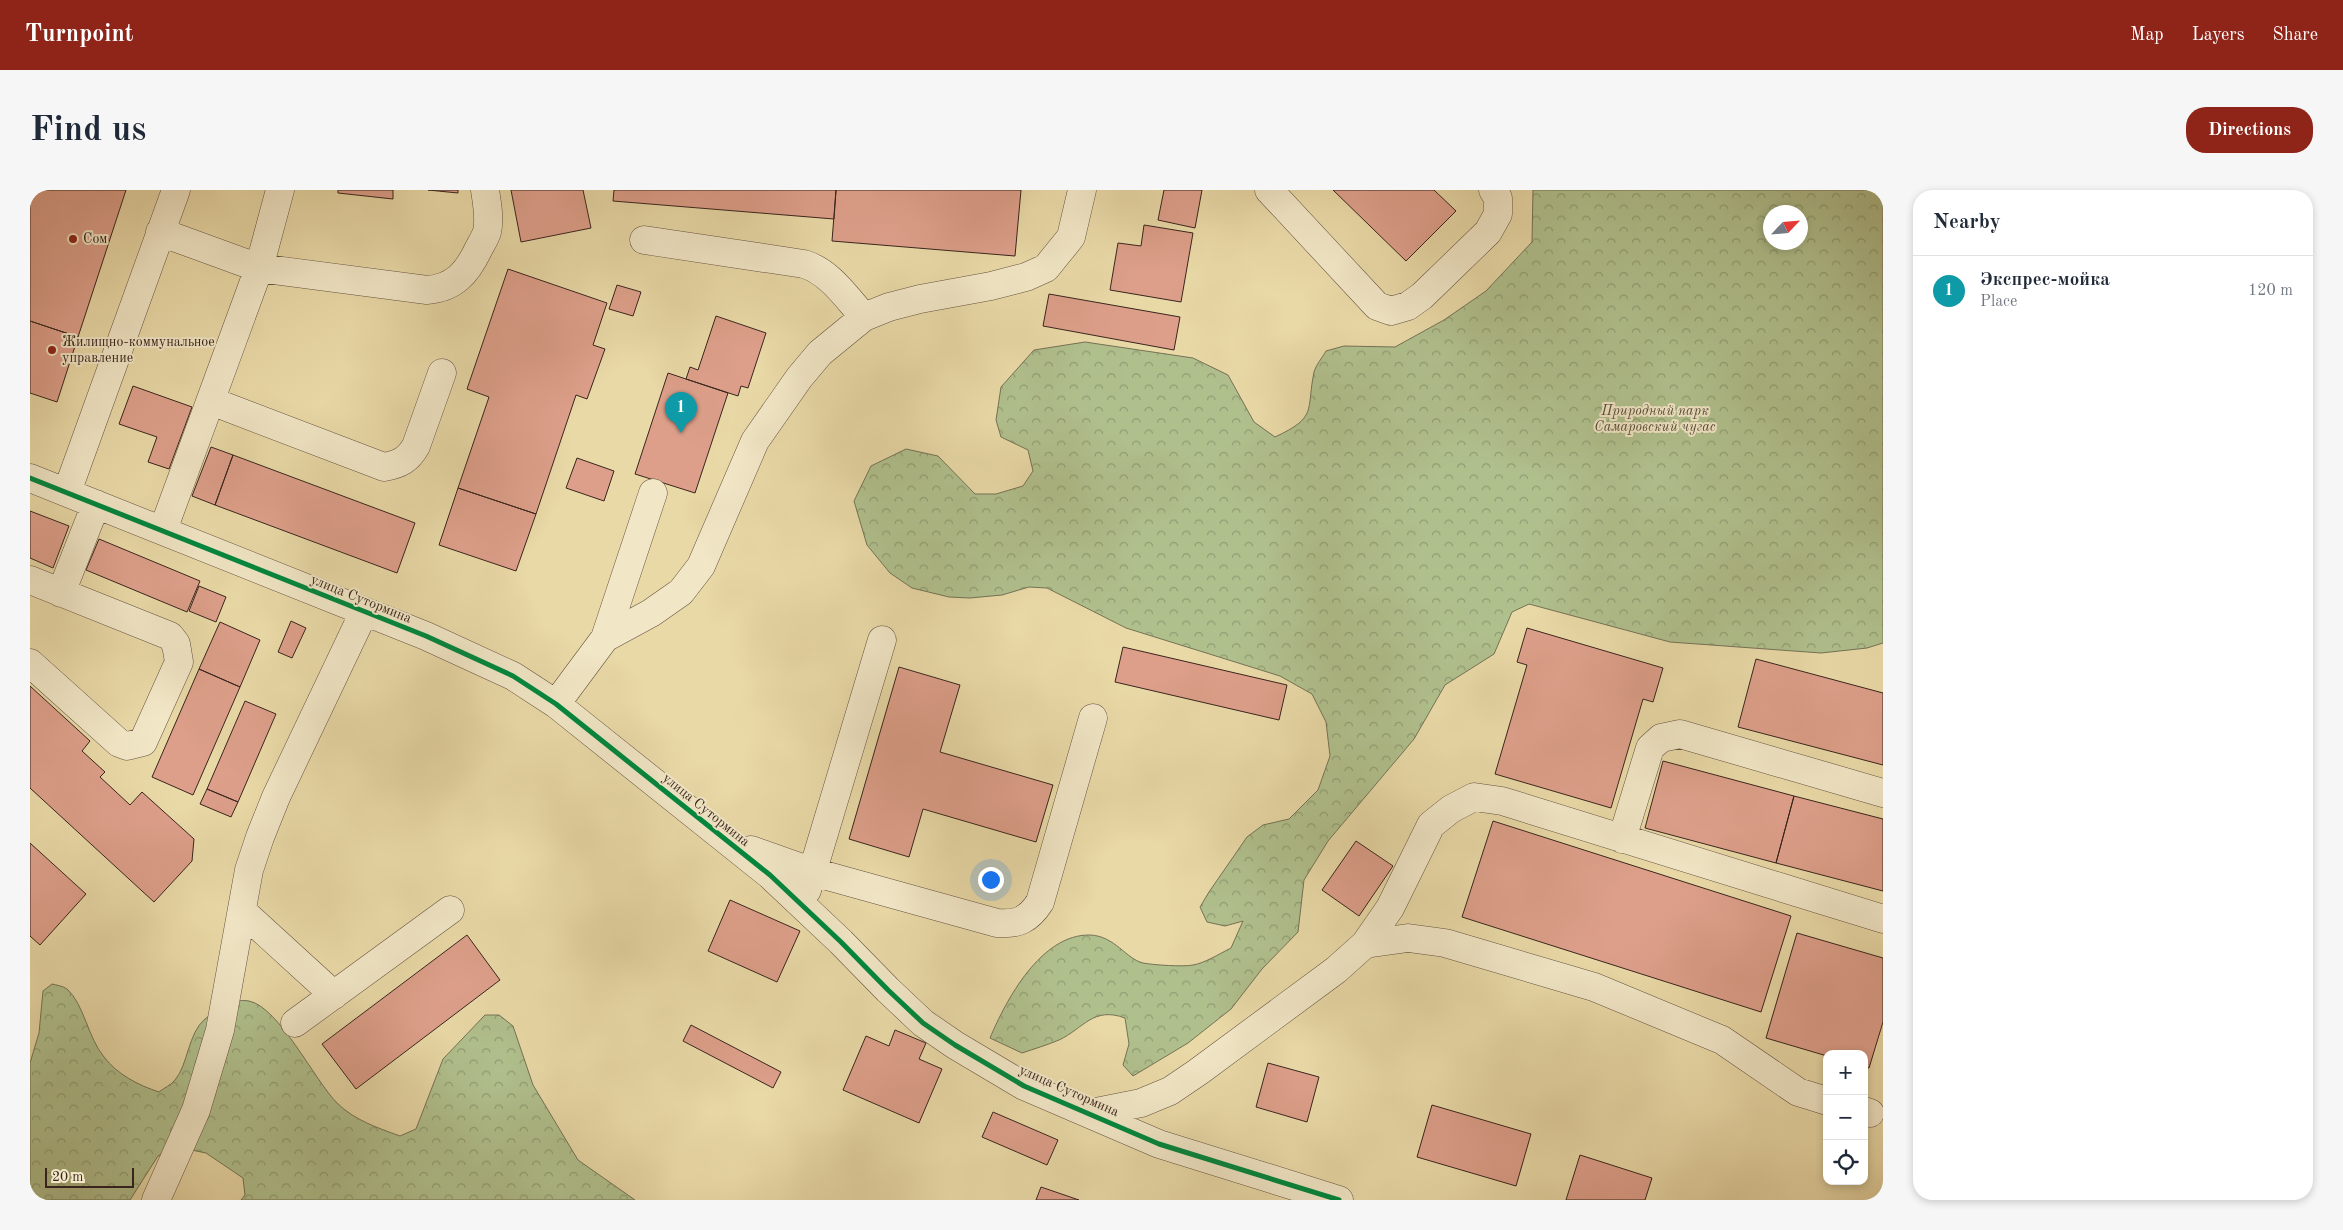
<!DOCTYPE html>
<meta charset="utf-8">
<style>
:root{--surface:#fff;--page:#f6f6f7;--text:#1f2937;--muted:#747a83;--line:#e0e1e3;--accent:#8f2418}
body{margin:0;font-family:"Old Standard TT",serif;background:var(--page);color:var(--text)}
.controls{position:absolute;right:15px;bottom:15px;display:grid;overflow:hidden;border-radius:10px;box-shadow:0 2px 8px #0003}
.controls button{width:45px;height:45px;display:grid;place-items:center;padding:0;border:0;border-bottom:1px solid var(--line);background:var(--surface);color:var(--text);font:25px sans-serif}
.compass{position:absolute;left:1733px;top:15px;width:45px;height:45px;border-radius:50%;background:var(--surface);box-shadow:0 2px 8px #0003;rotate:64deg}
.scale{position:absolute;left:15px;bottom:12px;width:89px;box-sizing:border-box;padding-left:5px;border:2px solid #39251d;border-top:0;font-size:14px;line-height:18px;white-space:nowrap;color:#39251d;-webkit-text-stroke:4px #f1e6c6;paint-order:stroke}
.you{position:absolute;left:960px;top:689px;width:18px;height:18px;margin:-12px;border:4px solid #fff;border-radius:50%;background:#1a73e8;box-shadow:0 0 0 8px #1a73e833}
.badge{display:grid;place-items:center;width:32px;height:32px;border-radius:50%;background:var(--accent);color:#fff;font-size:16px;font-weight:700}
.pin{position:absolute;translate:-50% -41px;filter:drop-shadow(0 1px 2px #0008)}
.pin::after{content:'';position:absolute;top:26px;width:18px;height:15px;background:inherit;clip-path:polygon(0 0,100% 0,50% 100%)}
.list{margin:0;padding:0;list-style:none}
h2{display:flex;justify-content:space-between;align-items:center;height:65px;margin:0;padding:0 20px;font-size:21px}
h2 small{font-size:16px;font-weight:400;color:var(--muted)}
.list li{display:grid;grid-template-columns:32px 1fr auto;gap:15px;align-items:center;box-sizing:border-box;height:70px;padding:0 20px;border-top:1px solid var(--line)}
.list b{display:block;font-size:19px;white-space:nowrap}
.list p{margin:0;font-size:16px;white-space:nowrap;color:var(--muted)}
.list em{font-size:16px;font-style:normal;color:var(--muted)}
.icon{flex:none;width:28px;height:28px;fill:none;stroke:currentColor;stroke-width:2;stroke-linecap:round;stroke-linejoin:round}
.map{position:relative;flex:none;width:1853px;height:1010px;overflow:hidden;border-radius:20px}
header{display:flex;align-items:center;gap:30px;box-sizing:border-box;height:70px;padding:0 25px;background:var(--accent);color:#fff}
header strong{font-size:24px}
nav{display:flex;gap:28px;margin-inline-start:auto;font-size:18px}
.intro{display:flex;align-items:center;justify-content:space-between;box-sizing:border-box;height:120px;padding:0 30px}
h1{margin:0;font-size:35px}
.button{padding:12px 22px;border-radius:20px;background:var(--accent);color:#fff;font-size:18px;font-weight:700}
main{display:flex;gap:30px;padding:0 30px}
aside{flex:1;background:var(--surface);border-radius:20px;box-shadow:0 2px 8px #0003}
.map>svg:first-child{display:block}
.forest{fill:url(#forest-crowns);stroke:#747255;fill-rule:evenodd}
.building{fill:#dd9f8a;stroke:#39251d}
.lines{fill:none;stroke-linecap:round;stroke-linejoin:round}
.minor-casing{stroke:#655240;stroke-width:29}
.minor{stroke:#f1e6c6;stroke-width:28}
.cycleway-casing{stroke:#f1e6c6;stroke-width:8}
.cycleway{stroke:#00873e;stroke-width:5}
.poi-dot{fill:#8f2418;stroke:#f1e6c6;stroke-width:2}
.labels{text-anchor:middle;dominant-baseline:central;stroke-width:4;stroke-linejoin:round;paint-order:stroke}
.poi-label{font-size:14px;fill:#39251d;stroke:#f1e6c6;text-anchor:start}
.park-label{font-size:14px;font-style:italic;fill:#574c39;stroke:#f1e6c6}
.street-label{font-size:14px;fill:#39251d;stroke:#f1e6c6}
</style>
<header>
<strong>Turnpoint</strong>
<nav><a>Map</a><a>Layers</a><a>Share</a></nav>
</header>
<div class="intro"><h1>Find us</h1><a class="button">Directions</a></div>
<main>
<div class="map">
<svg width="1853" height="1010" viewBox="0 0 1853 1010">
<defs>
<pattern id="forest-crowns" width="20" height="18" patternUnits="userSpaceOnUse" patternTransform="scale(1.25)"><rect width="20" height="18" fill="#b0c08d"/><path d="M2 6a3 3 0 1 1 6 0M12 15a3 3 0 1 1 6 0" fill="none" stroke="#909c73"/></pattern>
</defs>
<rect width="100%" height="100%" fill="#e9d9a7"/>
<filter id="stains"><feTurbulence type="fractalNoise" baseFrequency=".004" numOctaves="4"/><feColorMatrix values="0 0 0 0 .2 0 0 0 0 .09 0 0 0 0 .02 0 0 0 .5 -.17"/></filter>
<radialGradient id="worn" r=".72"><stop offset=".6" stop-color="#630" stop-opacity="0"/><stop offset="1" stop-color="#630" stop-opacity=".3"/></radialGradient>
<path class="forest" d="M1503 0H1853V453L1837 458 1791 463 1640 452 1499 414 1482 422 1464 464 1415 495 1384 549 1298 651 1274 690 1268 742 1232 779 1201 819 1158 853 1103 886 1093 875 1099 854 1095 828C1063 816 1053 839 1029 850 1017 855 1004 859 992 863L960 848C976 810 1011 744 1060 745 1085 746 1096 769 1113 773 1123 775 1154 777 1163 775 1175 773 1189 764 1201 758L1213 731 1195 736 1177 732 1170 717 1179 702 1217 647 1233 635 1259 629 1288 600 1300 566 1296 532 1282 504 1250 486 1096 438 1017 398 999 397 972 405 940 408 919 407 882 398 860 383 837 355 824 311 841 276 876 259 908 266 945 304H966L993 296 1003 281 998 260 971 247 966 230 971 197 1004 160 1055 152 1163 168 1198 185 1224 232 1245 247C1288 227 1276 221 1284 182 1286 175 1292 168 1296 161L1314 156 1365 157 1414 130 1456 101 1502 52ZM1740 22H1770V52H1740Z
M22 794C26 795 33 796 37 799 54 814 58 848 74 867 88 885 108 895 129 902 134 898 141 895 145 890 158 875 158 843 175 829 187 820 202 808 219 811 249 817 285 891 307 913 324 930 348 938 370 946L386 939 413 869 455 825H469L483 836 503 895 548 970 605 1010H211L215 1005 213 988 176 963 147 957 128 966 100 1010H0V873L9 843 13 801Z"/>
<path class="building" d="M0 0H96L48 147 0 131Z
M308 0H363V9L308 3Z
M398 0H428V3Z
M481 0H553L561 38 491 52Z
M584 0H806L804 29 583 11Z
M806 0H991L985 66 802 51Z
M1134 0H1172L1165 38 1128 30Z
M1303 0H1404L1426 21 1376 71Z
M1114 35 1163 43 1151 112 1080 100 1088 53 1111 56Z
M478 79 577 113 563 155 575 159 557 209 546 205 506 324 428 298 459 207 437 199Z
M587 95 611 102 603 126 579 119Z
M1019 104 1150 127 1144 160 1013 136Z
M686 126 736 143 718 198 711 196 708 206 656 189 660 177 668 180Z
M0 131 48 147 27 212 0 203Z
M638 183 698 203 665 303 605 284Z
M103 196 162 217 139 279 118 272 127 247 89 234Z
M181 257 203 265 185 315 162 306Z
M203 265 385 333 367 383 185 315Z
M547 268 584 281 574 311 536 298Z
M428 298 506 324 486 381 409 355Z
M0 321 39 336 23 378 0 368Z
M69 349 170 391 157 422 56 380Z
M169 396 196 407 186 432 159 421Z
M261 431 276 438 262 468 248 462Z
M190 432 230 450 210 497 169 479Z
M1497 438 1633 478 1623 512 1613 509 1581 618 1465 584 1497 475 1487 472Z
M1093 457 1257 495 1249 530 1085 492Z
M1726 469 1853 503V575L1708 537Z
M869 477 930 495 910 562 1023 595 1006 652 893 619 879 667 819 649Z
M169 479 210 497 163 605 122 587Z
M0 496 60 551 52 561 75 582 70 587 100 615 112 602 164 649 162 671 124 712 0 598Z
M215 511 246 524 208 612 177 599Z
M1633 571 1764 606 1746 673 1615 638Z
M177 599 208 612 201 627 170 614Z
M1764 606 1853 629V701L1746 673Z
M1463 631 1761 726 1731 822 1432 727Z
M1326 651 1363 676 1329 726 1292 700Z
M0 653 56 704 10 755 0 746Z
M700 710 770 741 747 792 678 761Z
M1767 743 1853 768V832L1839 878 1834 877V864H1797V866L1736 848Z
M437 745 470 790 326 899 292 854Z
M661 835 751 882 743 898 653 851Z
M865 840 896 853 889 869 912 879 889 933 813 900 836 846 859 856Z
M1238 873 1289 887 1277 932 1226 917Z
M1402 915 1501 944 1486 996 1387 967Z
M963 922 1028 950 1017 975 952 947Z
M1550 965 1622 988 1615 1010H1536Z
M1011 997 1049 1010H1006Z"/>
<g class="lines">
<g class="minor-casing">
<path id="minor" d="M1239 0 1347 116 1361 121 1378 116 1392 106 1458 42 1468 24V8L1463 0
M130 42 229 78 397 100C424 98 437 83 448 60 451 54 455 48 457 42 460 29 457 13 455 0
M614 50 774 74C800 82 816 107 834 127
M181 211 354 277C370 274 378 270 386 256L412 183
M0 288 396 446 483 486 526 514 740 685 811 752 858 800 893 833 925 855 994 896 1129 954 1309 1010
M37 302 146 0
M133 340 229 78 250 0
M0 390 140 446 146 454 149 472 113 552 97 556 89 553 0 473
M31 403 66 314
M575 448 623 303
M526 514 575 448 621 423 651 402 671 376 725 251 769 188 790 163 834 127 859 117 890 109 961 96 996 87 1016 78 1041 47 1052 0
M1592 649 1620 558 1631 548 1650 544 1853 603
M721 660 783 682 967 733C988 735 999 729 1010 712L1063 528
M777 700 852 450
M212 721 304 805
M1335 754 1378 748 1415 753 1564 797 1692 850 1768 902 1797 911
M265 833 420 720
M1834 921 1840 923
M1061 923 1111 913 1140 901 1168 882 1306 780 1335 754 1360 718 1401 635 1421 619 1444 607 1472 611 1853 729
M126 1010 166 920 190 840 219 680 230 647 246 607 334 422"/>
</g>
<use href="#minor" class="minor"/>
<g class="cycleway-casing">
<path id="cycleway" d="M0 288 396 446 483 486 526 514 740 685 811 752 858 800 893 833 925 855 994 896 1129 954 1309 1010"/>
</g>
<use href="#cycleway" class="cycleway"/>
</g>
<g class="poi-dot">
<circle cx="43" cy="49" r="5"/>
<circle cx="22" cy="160" r="5"/>
</g>
<g class="labels">
<g class="poi-label">
<text x="53" y="49">Сом</text>
<text x="32" y="152">Жилищно-коммунальное<tspan x="32" dy="16">управление</tspan></text>
</g>
<g class="park-label">
<text x="1625" y="221">Природный парк<tspan x="1625" dy="16">Самаровский чугас</tspan></text>
</g>
<g class="street-label">
<text transform="translate(331 409) rotate(22)">улица Сутормина</text>
<text transform="translate(676 620) rotate(39)">улица Сутормина</text>
<text transform="translate(1039 901) rotate(24)">улица Сутормина</text>
</g>
</g>
<rect width="100%" height="100%" filter="url(#stains)"/>
<rect width="100%" height="100%" fill="url(#worn)"/>
</svg>
<div class="controls">
<button>+</button>
<button>−</button>
<button><svg class="icon" aria-label="locate" viewBox="0 0 24 24"><circle cx="12" cy="12" r="6"/><path d="M12 2v4M12 18v4M2 12h4M18 12h4"/></svg></button>
</div>
<svg class="compass" viewBox="-18 -18 36 36"><path d="M0-13l5 13h-10z" fill="#e53935"/><path d="M0 13l5-13h-10z" fill="#747a83"/></svg>
<div class="scale">20 m</div>
<div class="you"></div>
<div class="pin badge" style="left:651px;top:243px;background:#0f9aa8">1</div>
</div>
<aside>
<h2>Nearby<small></small></h2>
<ul class="list">
<li><span class="badge" style="background:#0f9aa8">1</span><div><b>Экспрес-мойка</b><p>Place</p></div><em>120 m</em></li>
</ul>
</aside>
</main>
